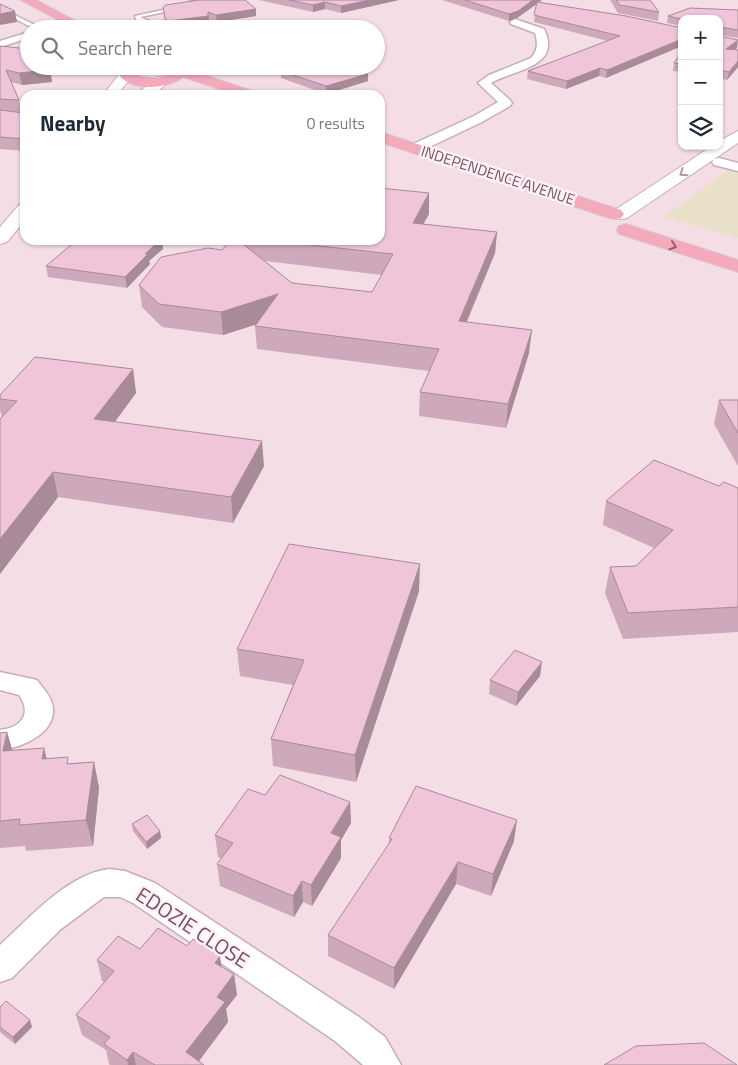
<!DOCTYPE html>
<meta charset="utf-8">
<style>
:root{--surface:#fff;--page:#f2f2f3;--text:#1f2937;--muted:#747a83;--line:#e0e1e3}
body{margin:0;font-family:"Titillium Web",sans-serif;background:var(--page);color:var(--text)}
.controls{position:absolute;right:15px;top:15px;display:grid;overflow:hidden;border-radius:10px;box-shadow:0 1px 4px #0004}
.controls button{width:45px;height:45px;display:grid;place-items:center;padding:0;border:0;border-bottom:1px solid var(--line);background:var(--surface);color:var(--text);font:25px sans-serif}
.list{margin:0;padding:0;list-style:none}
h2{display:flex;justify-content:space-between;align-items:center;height:65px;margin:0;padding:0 20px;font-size:21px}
h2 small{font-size:16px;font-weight:400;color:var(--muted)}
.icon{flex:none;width:28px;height:28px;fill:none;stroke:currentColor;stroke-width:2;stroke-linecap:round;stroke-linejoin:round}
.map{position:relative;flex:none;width:738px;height:1065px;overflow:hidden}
.search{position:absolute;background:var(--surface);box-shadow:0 1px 4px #0004;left:20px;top:20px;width:365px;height:55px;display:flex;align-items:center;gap:12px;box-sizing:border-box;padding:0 18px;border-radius:28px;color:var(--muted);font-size:19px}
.panel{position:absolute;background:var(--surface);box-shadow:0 1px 4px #0004;left:20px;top:90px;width:365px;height:155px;border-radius:15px}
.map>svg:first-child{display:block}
.residential{fill:#f5dde5;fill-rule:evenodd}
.green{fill:#e9e0ca}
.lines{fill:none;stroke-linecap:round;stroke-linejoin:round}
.service-casing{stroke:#c9acb9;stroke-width:3}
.minor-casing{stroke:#c9acb9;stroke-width:3}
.tertiary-casing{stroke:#c9acb9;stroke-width:2}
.secondary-casing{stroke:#ccaab9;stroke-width:2}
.primary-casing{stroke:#d6cad0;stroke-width:2}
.service{fill:#fff;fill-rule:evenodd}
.minor{fill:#fff;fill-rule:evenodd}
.tertiary{fill:#fff;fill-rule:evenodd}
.secondary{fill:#fff;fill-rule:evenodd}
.primary{fill:#f5a9bd;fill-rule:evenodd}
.wall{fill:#cea9bb;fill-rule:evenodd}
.shaded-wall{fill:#a88a99}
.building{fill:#f0c5da;stroke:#a88a99}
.oneway{stroke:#ad95a2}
.oneway2{stroke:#8f6176}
.labels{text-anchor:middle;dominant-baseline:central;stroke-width:5;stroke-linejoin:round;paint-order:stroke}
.far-street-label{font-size:15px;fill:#764f64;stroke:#fef2f6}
.near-street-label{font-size:21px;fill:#764f64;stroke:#fef2f6}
</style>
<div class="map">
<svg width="738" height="1065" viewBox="0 0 738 1065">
<rect width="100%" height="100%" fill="#fcecf0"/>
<path class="residential" d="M0 0H738V1065H0ZM682 19H719V146H682ZM29 29H376V66H29ZM25 95H380V240H25Z"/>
<path class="green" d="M738 163V238L664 217Z"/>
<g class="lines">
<g class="service-casing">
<path id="service" d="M0 8 33 24 34 25 29 26 0 11Z
M163 10 165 12 140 17 168 29H161L136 20 135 16Z
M209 21H213L222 28 216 29Z"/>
</g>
<g class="minor-casing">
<path id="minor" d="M515 19 544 29C563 67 513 70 491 83L510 100 512 103 510 106 482 122 421 151H411L409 148 411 145 474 116 498 102 478 83 489 75 531 58C538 50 538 43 535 33L511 24 510 22Z
M53 24 57 25V29H41Z
M312 25 316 26 317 29H306Z
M29 32V38L0 47V41Z
M179 66H196L183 72H175L173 70Z
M719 158 738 163V171L714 165 712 162 714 159Z
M0 672 37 680C42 687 50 695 52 703 60 732 22 748 0 750V730C22 728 32 713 19 695L0 690Z
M109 869 125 871 155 883 359 1017 385 1037 401 1065H363L335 1041 133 903 120 897H104L61 929 12 978 0 982V945C29 918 68 874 109 869Z"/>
</g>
<g class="tertiary-casing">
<path id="tertiary" d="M738 131V143L627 218 621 219 615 218 612 214 615 210 712 146H719V141Z"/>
</g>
<g class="secondary-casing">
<path id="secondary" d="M126 71 133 75 117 95H103L121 72Z
M160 77 167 81C159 95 148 95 133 95L152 83 155 78Z
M25 204V220L7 242 0 244V227L19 205Z"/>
</g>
<g class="primary-casing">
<path id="primary" d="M21 0H36L91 29H75Z
M128 66H149L147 69 134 74C146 80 162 80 174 71L164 66H184L186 69 256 92 258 95H237L183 77C168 89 132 92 119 75L123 68Z
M380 132 621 210 624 214 621 218 615 219 609 218 380 142Z
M626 224 738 260V272L619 234 617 230 619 226Z"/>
</g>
<use href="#service" class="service"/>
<use href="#minor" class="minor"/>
<use href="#tertiary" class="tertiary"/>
<use href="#secondary" class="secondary"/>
<use href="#primary" class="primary"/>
</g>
<path class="wall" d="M187 0H245L256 9V16L217 22 209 19 208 23 169 28 166 26 164 14 190 1Z
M259 0H399L341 13 325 9 313 12Z
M442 0H542L538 2 626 16 606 78 599 76 566 89 527 79 528 71 608 41 534 22 537 4 517 18 509 21Z
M610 0H650L659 12 658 21 618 13Z
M738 10V38L719 35 682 19V26L667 23 668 16Z
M719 36 737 48 734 50H738V67L727 80 719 78Z
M0 46 51 76 52 82 22 85 11 82 19 100 21 113 25 116V151L0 149Z
M682 52V72L673 71 674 63Z
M281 71 368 81 326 94 281 78Z
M429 214 423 224 497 232 495 253 467 322 529 353 506 428 419 416 420 392 429 371 257 349 255 326 256 324 223 335 162 327 142 307 139 285 222 250 230 240H380ZM265 261 382 275 372 292 292 283Z
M77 240H162L163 249 149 261 150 264 127 288 48 277 46 266Z
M133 369 136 393 115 422 264 466 233 523 58 497 0 574V419L2 417 0 410V395Z
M719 400H738V466L714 424Z
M719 486 738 488V632L623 639 605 593 610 567 636 566 654 548 603 525 606 501Z
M419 591 356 782 273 766 271 739 293 685 240 676 237 649Z
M540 676 516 706 489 694 490 680Z
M7 732 12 751 69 763 94 762 99 788 93 846 26 851 25 846 0 848V733Z
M265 795 350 802 351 823 341 840V858L312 906 303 902 294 917 220 886 217 864 221 858 218 857 215 835Z
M132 824 160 831 161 838 147 849 133 831Z
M389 838 514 841 491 896 456 884 394 989 328 956V935L389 844Z
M140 949 222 967 234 974 237 995 226 1009 228 1022 199 1061 204 1065H110L109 1064 106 1050 82 1035 76 1015 104 982 102 981 97 960Z
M0 1007 32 1027 15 1044 0 1032Z"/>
<path class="shaded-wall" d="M370 0H399L341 13V6Z
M533 0H542L517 18 509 21V14Z
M325 2V9L313 12V5Z
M256 9V16L217 22 216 15Z
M15 11 17 22 0 25V14Z
M208 12 209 19 208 23 169 28V21Z
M682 39V46L606 78 607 70Z
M738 40 737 48 724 57 726 49Z
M738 61V67L727 80 729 72Z
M49 66H68L51 76 52 82 22 85 19 73Z
M600 68 599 76 566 89 567 81Z
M368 74V81L326 94V86Z
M429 193V214L412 244 413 223Z
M497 232 495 253 457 344 459 321Z
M160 240H162L163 249 149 261 150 264 127 288 125 277 145 254Z
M278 294 279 317 223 335 221 312Z
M532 330 529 353 506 428 508 404Z
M133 369 136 393 98 444 94 419Z
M262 441 264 466 233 523 231 497Z
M53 472 58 497 0 574V539Z
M420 564 419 591 356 782 355 755Z
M542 662 540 676 516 706 518 692Z
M7 732 15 759 3 751Z
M44 748 51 775 42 759Z
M94 762 99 788 93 846 86 820Z
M350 802 351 823 341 840V858L312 906 311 885 331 833Z
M517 820 514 841 491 896 493 874Z
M160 831 161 838 147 849 146 842Z
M458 862 456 884 394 989V968Z
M302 881 303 902 294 917 293 896Z
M220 956 223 976 215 963Z
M234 974 237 995 226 1009 228 1022 196 1065 186 1052 217 997Z
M30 1020 32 1027 15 1044 13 1037Z
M133 1052 136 1065H128L127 1060Z"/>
<path class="building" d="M199 0H245L256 9 216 15 208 12V16L169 21 165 19 163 7 166 5Z
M289 0H370L341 6 325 2 313 5Z
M465 0H533L518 11 509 14Z
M616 0H650L659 12 620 5Z
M537 2 626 16 682 28V39L607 70 600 68 567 81 528 71 620 36 534 15Z
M0 4 15 11 0 14Z
M690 8 738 10V30L719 27V19H682L668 16Z
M719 36 738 40 726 49 738 50V61L729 72 719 70Z
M0 46 29 49V66H49L50 70 19 73 6 70 19 100 0 99Z
M682 52V64L674 63Z
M297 66H347L368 74 326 86 281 71Z
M0 110 24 113 25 116V139L0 137Z
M380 188 429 193 413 223 497 232 459 321 532 330 508 404 420 392 439 349 255 326 278 294 221 312 159 304 139 285 161 257 208 248 222 250 230 240H238L292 283 372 292 393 254 264 240H380Z
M77 240H160L145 254H148L125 277 46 266Z
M35 357 133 369 94 419 262 441 231 497 53 472 0 539V419L17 401 0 399V395Z
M719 400H738V433Z
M654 460 719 486 724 482 738 488V607L628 613 610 567 636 566 673 530 606 501Z
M289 544 420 564 355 755 271 739 304 660 237 649Z
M515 650 542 662 518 692 490 680Z
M7 732 3 751 44 748 42 759 68 757 67 764 94 762 86 820 19 825 20 819 0 821V733Z
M280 775 350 802 331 833 341 837 311 885 302 881 293 896 217 864 233 843 215 835 248 789 265 795Z
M416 786 517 820 493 874 458 862 394 968 328 935 392 839 389 838Z
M147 815 160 831 146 842 132 824Z
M158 928 187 946 193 939 220 956 215 963 234 974 217 997 225 1002 186 1052 204 1065H155L133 1052 127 1060 104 1044 110 1037 76 1015 114 971 97 960 118 936 140 949Z
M6 1001 30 1020 13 1037 0 1027V1007Z
M704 1043 737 1065H604L636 1046Z"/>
<defs><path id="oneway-chevron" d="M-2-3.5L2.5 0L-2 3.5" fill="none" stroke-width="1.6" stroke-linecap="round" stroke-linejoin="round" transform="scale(1.25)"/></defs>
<use class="oneway" href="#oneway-chevron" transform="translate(683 173) rotate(146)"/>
<use class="oneway2" href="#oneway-chevron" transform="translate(673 246) rotate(18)"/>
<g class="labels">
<g class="far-street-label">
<text transform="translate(498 175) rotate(18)">INDEPENDENCE AVENUE</text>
</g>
<g class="near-street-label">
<text transform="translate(193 927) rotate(33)">EDOZIE CLOSE</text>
</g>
</g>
</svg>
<div class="controls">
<button>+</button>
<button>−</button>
<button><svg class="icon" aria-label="layers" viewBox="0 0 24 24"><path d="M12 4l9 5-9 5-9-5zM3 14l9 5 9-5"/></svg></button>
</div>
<div class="search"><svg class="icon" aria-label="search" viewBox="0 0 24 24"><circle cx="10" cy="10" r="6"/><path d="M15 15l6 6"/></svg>Search here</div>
<section class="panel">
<h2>Nearby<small>0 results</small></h2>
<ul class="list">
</ul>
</section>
</div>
